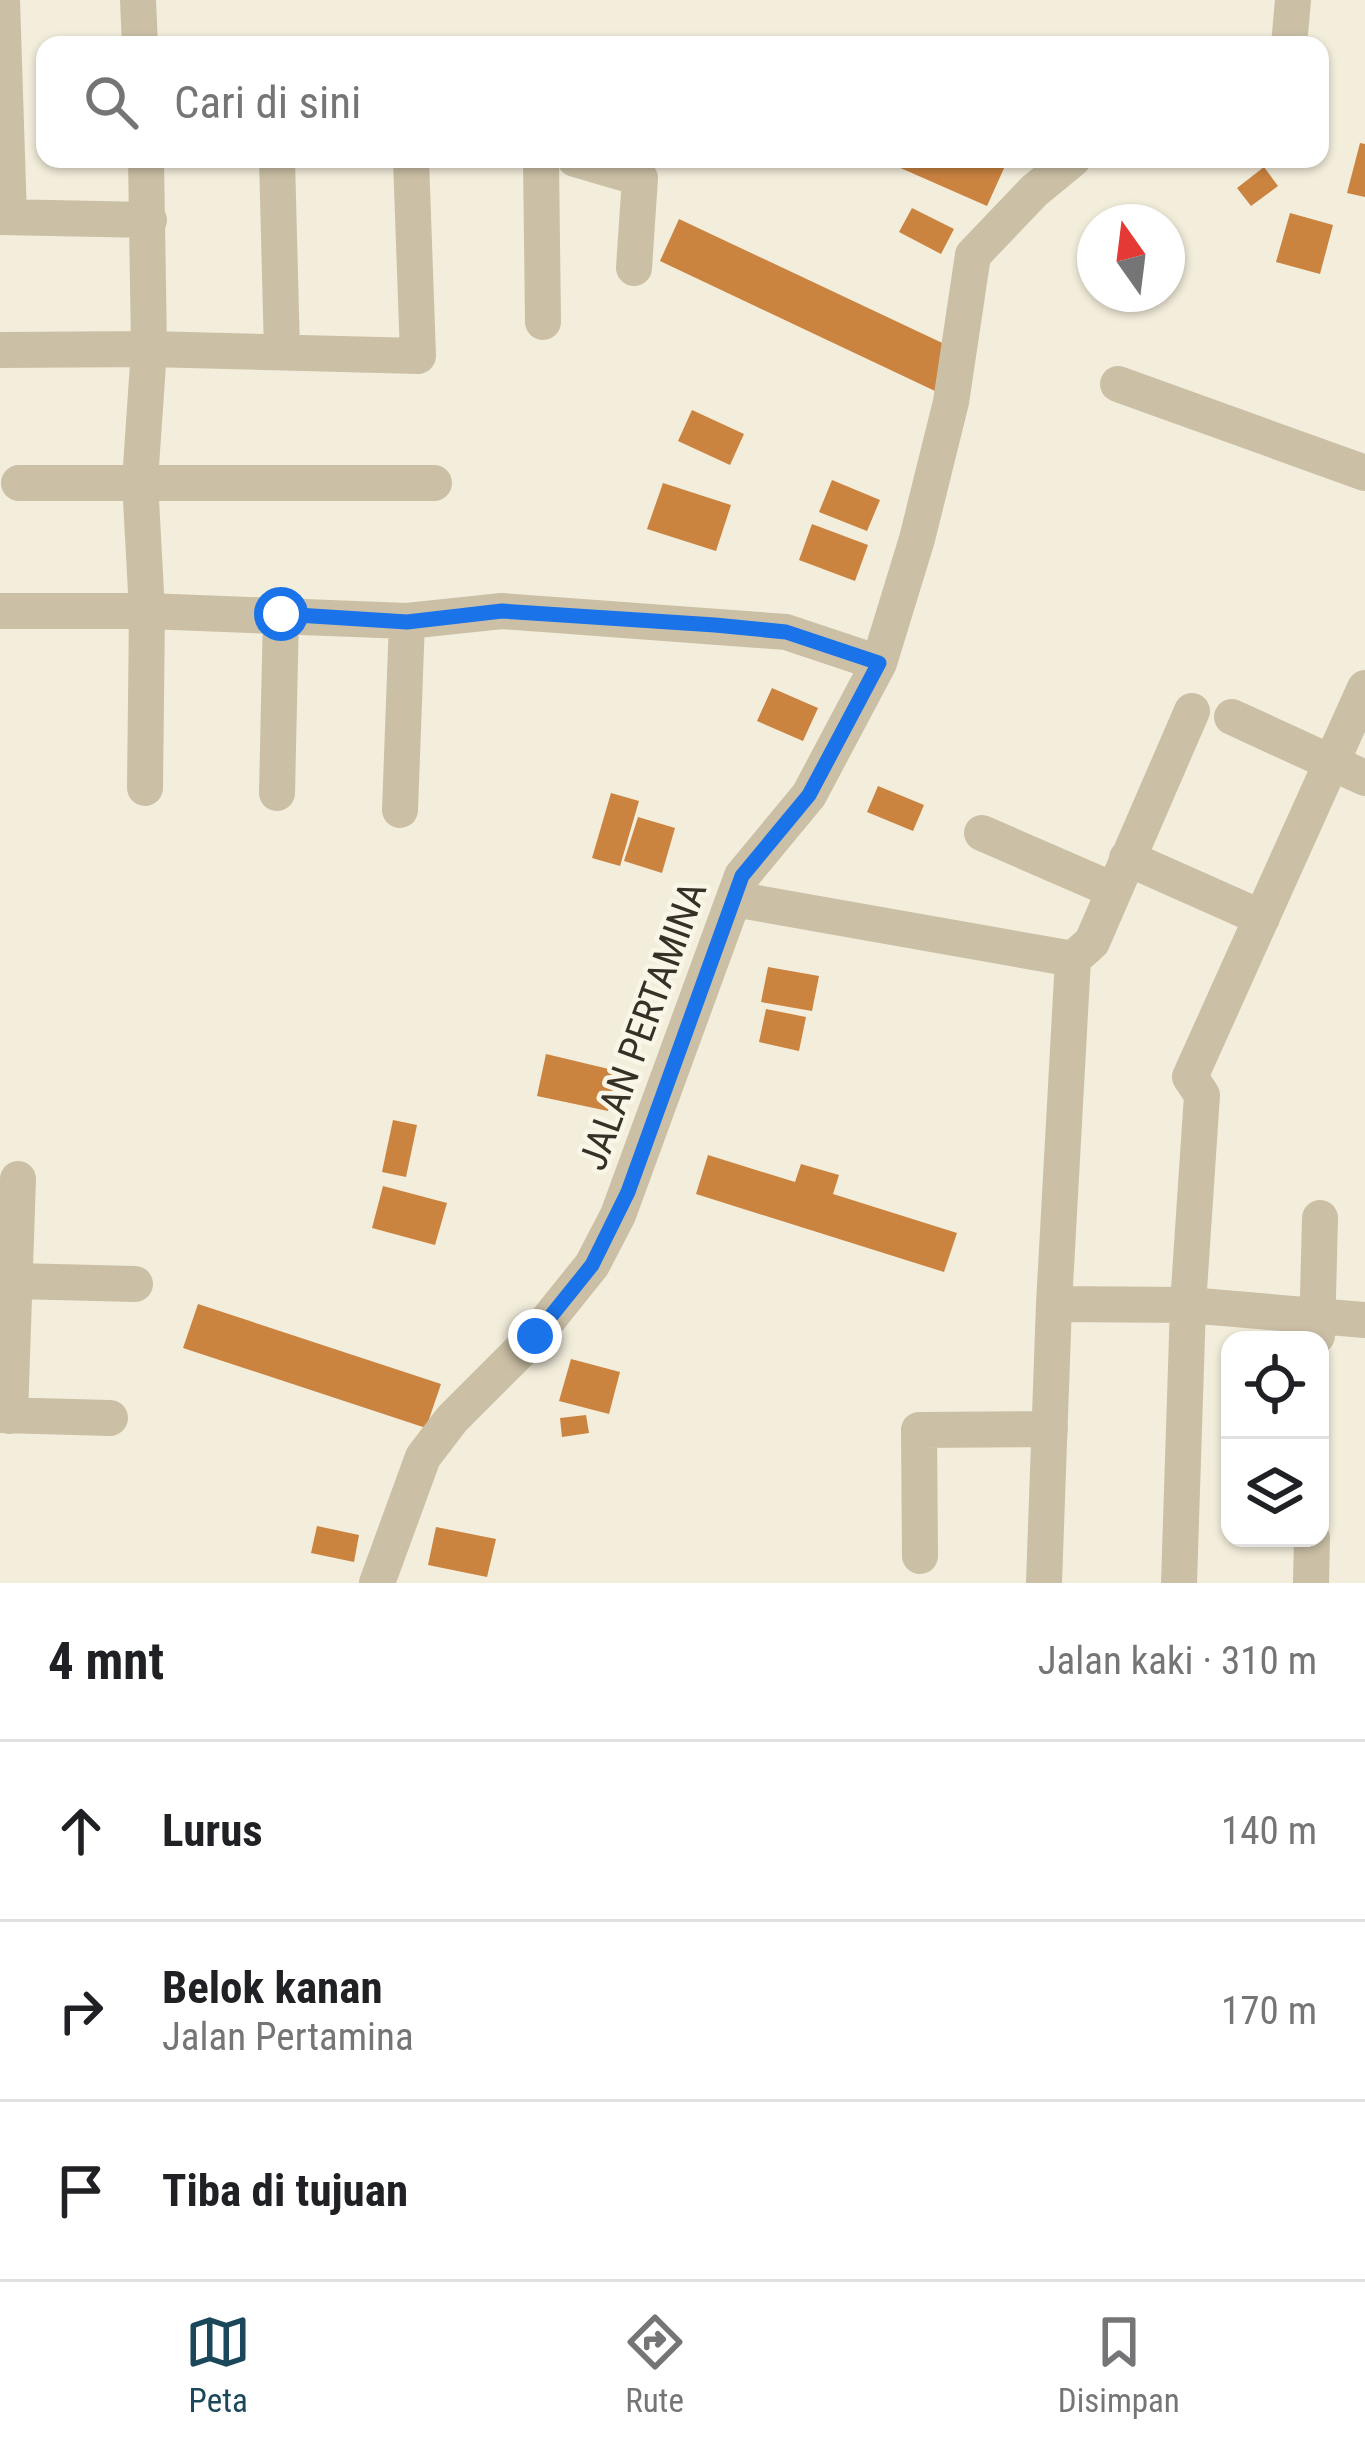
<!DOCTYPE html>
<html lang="id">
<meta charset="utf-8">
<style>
:root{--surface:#fff;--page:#f2f2f2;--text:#202124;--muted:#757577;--line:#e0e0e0;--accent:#1b475a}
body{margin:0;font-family:"Roboto Condensed",sans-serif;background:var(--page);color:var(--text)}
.controls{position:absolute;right:36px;bottom:36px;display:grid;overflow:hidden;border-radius:24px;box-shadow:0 3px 9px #0004}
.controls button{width:108px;height:108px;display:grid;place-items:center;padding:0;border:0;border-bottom:3px solid var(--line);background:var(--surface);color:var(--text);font:60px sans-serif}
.compass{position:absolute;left:1077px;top:204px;width:108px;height:108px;border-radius:50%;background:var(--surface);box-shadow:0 3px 9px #0004;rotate:346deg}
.stop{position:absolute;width:36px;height:36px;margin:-27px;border:9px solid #1a73e8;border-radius:50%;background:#fff}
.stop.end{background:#1a73e8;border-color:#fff;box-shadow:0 3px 12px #0008}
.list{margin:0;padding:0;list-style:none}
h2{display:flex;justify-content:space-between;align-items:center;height:156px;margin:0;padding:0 48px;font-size:51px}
h2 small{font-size:39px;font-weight:400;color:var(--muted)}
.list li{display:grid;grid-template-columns:78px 1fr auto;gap:36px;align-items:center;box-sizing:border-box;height:180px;padding:0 48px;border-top:3px solid var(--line)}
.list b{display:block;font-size:45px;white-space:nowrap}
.list p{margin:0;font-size:39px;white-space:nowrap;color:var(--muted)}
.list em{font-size:39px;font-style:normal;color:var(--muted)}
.icon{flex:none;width:66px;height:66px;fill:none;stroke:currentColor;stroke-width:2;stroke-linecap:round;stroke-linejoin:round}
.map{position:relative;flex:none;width:1365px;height:1583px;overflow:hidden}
.search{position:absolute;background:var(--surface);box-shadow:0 3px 9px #0004;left:36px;right:36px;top:36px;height:132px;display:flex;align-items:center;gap:30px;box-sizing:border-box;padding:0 42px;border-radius:24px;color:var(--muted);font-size:45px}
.sheet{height:696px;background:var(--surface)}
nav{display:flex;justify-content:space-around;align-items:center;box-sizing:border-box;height:168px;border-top:3px solid var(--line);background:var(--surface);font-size:33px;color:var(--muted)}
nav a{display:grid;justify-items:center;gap:6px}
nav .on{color:var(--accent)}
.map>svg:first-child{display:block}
.building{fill:#cb8340}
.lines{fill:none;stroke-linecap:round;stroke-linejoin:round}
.minor{stroke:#cbc0a6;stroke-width:36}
.route{stroke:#1a73e8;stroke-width:15}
.labels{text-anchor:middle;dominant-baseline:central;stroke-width:9;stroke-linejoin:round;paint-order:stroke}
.street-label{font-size:39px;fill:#373027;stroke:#faf6e7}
</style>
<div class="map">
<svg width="1365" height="1583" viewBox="0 0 1365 1583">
<rect width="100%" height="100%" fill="#f3eddb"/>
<path class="building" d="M1360 143 1365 144V197L1347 193Z
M880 159H988L1005 166 987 206Z
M1264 167 1278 186 1251 206 1237 188Z
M912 208 954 229 941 254 899 232Z
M1290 213 1333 225 1320 274 1276 262Z
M679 219 955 349 935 391 660 261Z
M692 410 744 434 730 465 678 441Z
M832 480 880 500 867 531 819 512Z
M663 483 731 505 716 551 647 529Z
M812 524 868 545 855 581 799 560Z
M772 688 818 708 803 741 757 721Z
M878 786 924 805 913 831 867 812Z
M611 793 639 801 620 866 592 858Z
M638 817 675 828 662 873 624 861Z
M768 967 819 976 812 1011 761 1002Z
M766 1009 806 1017 799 1051 759 1042Z
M546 1054 617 1071 608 1111 537 1096Z
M393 1120 417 1125 406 1177 382 1172Z
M708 1155 795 1182 801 1164 839 1175 833 1194 957 1233 944 1272 696 1194Z
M383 1186 447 1203 435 1245 372 1228Z
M198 1304 441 1384 426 1428 183 1348Z
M571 1359 620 1372 609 1414 559 1401Z
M586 1415 589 1433 562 1437 560 1418Z
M317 1526 359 1535 354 1562 311 1553Z
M436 1527 496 1539 487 1577 428 1565Z"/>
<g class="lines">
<path class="minor" d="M2 0 9 217
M138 0 140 45
M1289 45 1293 0
M277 159 282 352
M541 159 543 322
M575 159 640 178 634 268
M0 217 149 220
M0 350 149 349 418 356 411 159
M1118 384 1365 473
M19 483H434
M0 611H147L407 621 502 611 786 632 879 663
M1232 717 1365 778
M145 788 147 611 140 481 149 349 146 159
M277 793 281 614
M400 810 407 621
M982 833 1113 890
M1127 858 1262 918
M734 899 1073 959
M15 1281 135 1284
M1054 1304 1188 1305 1365 1320
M1317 1336 1320 1218
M0 1415 110 1418
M10 1416 18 1179
M920 1556 919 1430 1050 1429
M377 1583 423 1457 452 1419 535 1336 592 1265 618 1215 742 876 809 795 879 663 917 539 951 402 973 255 1034 191 1073 159
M1044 1583 1054 1304 1073 959 1092 942 1192 711
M1179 1583 1188 1305 1202 1095 1190 1077 1365 688
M1311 1583 1312 1538"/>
</g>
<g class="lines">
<path class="route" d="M281 614 407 622 502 611 715 625 786 632 879 663 809 795 742 876 628 1192 592 1265 535 1336"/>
</g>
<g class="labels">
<g class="street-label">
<text transform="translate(643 1026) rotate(-70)">JALAN PERTAMINA</text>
</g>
</g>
</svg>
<div class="controls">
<button><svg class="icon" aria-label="locate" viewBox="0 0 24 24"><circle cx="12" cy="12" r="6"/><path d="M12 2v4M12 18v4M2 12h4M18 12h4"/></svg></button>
<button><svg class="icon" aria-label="layers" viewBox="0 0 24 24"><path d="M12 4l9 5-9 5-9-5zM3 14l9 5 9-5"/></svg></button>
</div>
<svg class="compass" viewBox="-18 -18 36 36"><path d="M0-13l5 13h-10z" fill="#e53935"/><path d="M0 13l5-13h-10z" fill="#757577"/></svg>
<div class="stop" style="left:281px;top:614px"></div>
<div class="stop end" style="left:535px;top:1336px"></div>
<div class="search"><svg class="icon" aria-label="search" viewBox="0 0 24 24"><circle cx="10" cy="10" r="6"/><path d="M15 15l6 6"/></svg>Cari di sini</div>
</div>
<section class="sheet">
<h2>4 mnt<small>Jalan kaki · 310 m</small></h2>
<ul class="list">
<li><svg class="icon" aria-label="ahead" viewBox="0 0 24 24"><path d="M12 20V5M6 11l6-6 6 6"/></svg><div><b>Lurus</b></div><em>140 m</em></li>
<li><svg class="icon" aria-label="right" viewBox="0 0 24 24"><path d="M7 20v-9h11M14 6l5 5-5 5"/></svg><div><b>Belok kanan</b><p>Jalan Pertamina</p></div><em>170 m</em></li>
<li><svg class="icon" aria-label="arrive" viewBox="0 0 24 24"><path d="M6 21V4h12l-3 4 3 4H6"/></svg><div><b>Tiba di tujuan</b></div></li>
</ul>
</section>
<nav>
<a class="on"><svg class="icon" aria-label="map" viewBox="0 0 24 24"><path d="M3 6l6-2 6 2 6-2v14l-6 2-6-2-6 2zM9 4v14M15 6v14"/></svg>Peta</a>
<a><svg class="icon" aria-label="directions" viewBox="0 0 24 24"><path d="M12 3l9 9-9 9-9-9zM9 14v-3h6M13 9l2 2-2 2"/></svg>Rute</a>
<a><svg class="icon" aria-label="saved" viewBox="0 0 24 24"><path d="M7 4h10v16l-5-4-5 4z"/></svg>Disimpan</a>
</nav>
